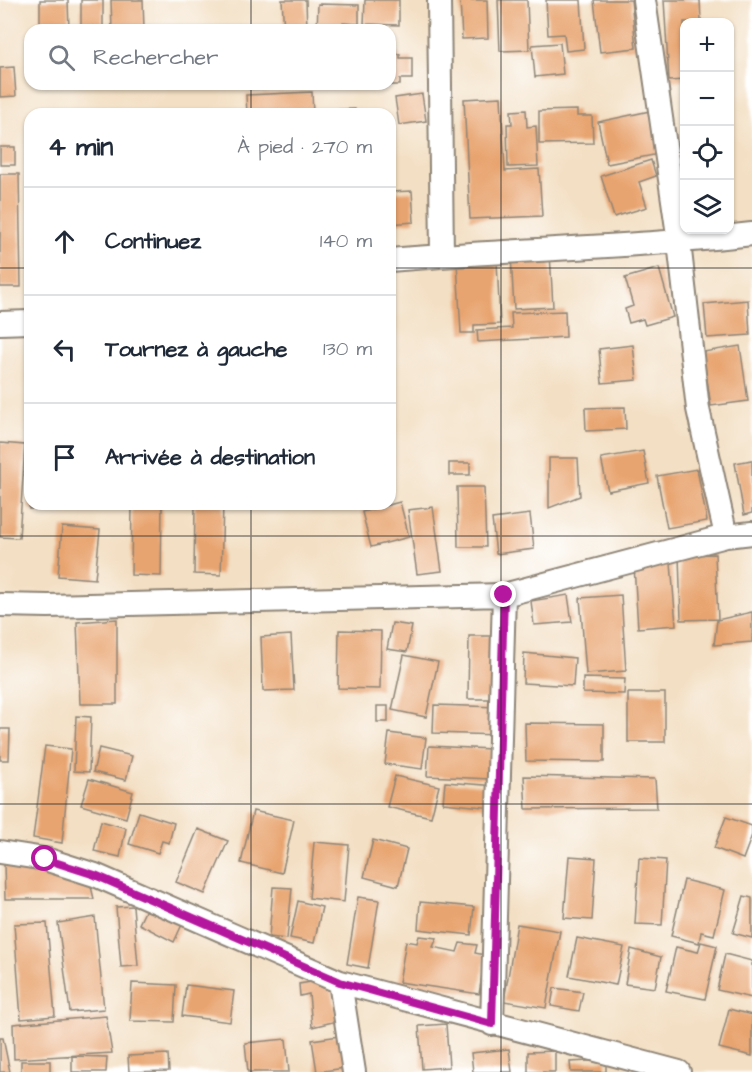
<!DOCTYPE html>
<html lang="fr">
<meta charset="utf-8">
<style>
:root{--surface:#fff;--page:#f6f6f7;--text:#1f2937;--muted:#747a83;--line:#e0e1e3}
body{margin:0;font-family:"Architects Daughter",sans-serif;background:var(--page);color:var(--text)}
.controls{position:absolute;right:18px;top:18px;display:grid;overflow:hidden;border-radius:12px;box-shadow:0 2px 4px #0004}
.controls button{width:54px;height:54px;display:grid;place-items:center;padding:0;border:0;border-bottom:2px solid var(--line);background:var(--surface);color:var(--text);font:30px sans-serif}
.stop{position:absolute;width:18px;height:18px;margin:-14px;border:4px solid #b5179e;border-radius:50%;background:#fff}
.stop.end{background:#b5179e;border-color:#fff;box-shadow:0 2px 6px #0008}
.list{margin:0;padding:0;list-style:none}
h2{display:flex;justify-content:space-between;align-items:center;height:78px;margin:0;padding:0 24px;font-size:26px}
h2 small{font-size:20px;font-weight:400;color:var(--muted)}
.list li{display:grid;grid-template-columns:39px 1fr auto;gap:18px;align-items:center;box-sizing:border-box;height:108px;padding:0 24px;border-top:2px solid var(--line)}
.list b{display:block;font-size:22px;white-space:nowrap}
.list em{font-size:20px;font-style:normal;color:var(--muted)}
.icon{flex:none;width:33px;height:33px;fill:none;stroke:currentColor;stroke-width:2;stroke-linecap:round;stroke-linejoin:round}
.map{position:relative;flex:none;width:752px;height:1072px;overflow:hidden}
.search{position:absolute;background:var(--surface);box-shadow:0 2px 4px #0004;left:24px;top:24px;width:372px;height:66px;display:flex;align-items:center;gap:15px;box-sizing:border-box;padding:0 21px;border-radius:18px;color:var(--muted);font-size:22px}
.panel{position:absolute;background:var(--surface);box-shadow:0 2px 4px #0004;left:24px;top:108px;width:372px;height:402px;border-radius:18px}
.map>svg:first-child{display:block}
.building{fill:#e8a46f}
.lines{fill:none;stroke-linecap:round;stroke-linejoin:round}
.minor-casing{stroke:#8f8577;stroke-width:26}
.minor{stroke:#fff;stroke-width:22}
.route{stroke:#b5179e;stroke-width:8}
.grid{fill:none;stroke:#2b2b2b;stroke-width:1.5;stroke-opacity:0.55}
</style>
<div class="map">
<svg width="752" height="1072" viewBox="0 0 752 1072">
<rect width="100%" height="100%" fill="#fff"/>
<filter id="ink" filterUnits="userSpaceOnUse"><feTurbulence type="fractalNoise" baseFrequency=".0167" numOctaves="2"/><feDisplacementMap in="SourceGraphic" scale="12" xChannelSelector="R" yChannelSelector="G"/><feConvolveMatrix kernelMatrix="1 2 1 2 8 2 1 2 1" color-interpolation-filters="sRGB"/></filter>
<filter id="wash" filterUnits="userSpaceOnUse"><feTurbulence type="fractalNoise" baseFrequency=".008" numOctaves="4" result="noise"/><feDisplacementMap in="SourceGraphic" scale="24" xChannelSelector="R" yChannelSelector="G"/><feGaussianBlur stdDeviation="1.35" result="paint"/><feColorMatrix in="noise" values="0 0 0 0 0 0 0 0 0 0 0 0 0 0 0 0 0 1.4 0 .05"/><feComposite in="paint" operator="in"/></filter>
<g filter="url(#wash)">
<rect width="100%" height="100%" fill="#f3dfc3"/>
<g id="blocks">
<path class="building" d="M40 0H68L69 30H40Z
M81 0H103V30H81Z
M111 0H143L144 30H112Z
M282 0H306L307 30H284Z
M365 0H399V25L364 24Z
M460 0H487L488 38 462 39Z
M498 0H527L529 50 500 51Z
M546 0H581L584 49 566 51 564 34 548 35Z
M594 0H631L636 48 600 52Z
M664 0H700L701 22H684V80L669 81Z
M318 4 359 5V24L343 23V30H317Z
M277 26V30H239V28Z
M560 43 563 74 535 77 532 45Z
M390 54H400V58H412V79H400V85H390Z
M14 67 16 96 0 97V68Z
M249 84H316V86L249 89Z
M312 92 313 114H247L246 95Z
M422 94 426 121 399 125 395 98Z
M501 97 505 171 539 169 542 216 470 219 464 99Z
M355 109V114H322V110Z
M526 110 527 127 536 126 538 166 508 167 507 124H512L511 111Z
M577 110V116H592L593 143 539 144V111Z
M650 111 659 154 607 164 598 122Z
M0 147H15V165H0Z
M651 160 656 176 639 182 647 207 614 217 601 176Z
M0 174H19L21 287H0Z
M412 191 414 222 390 224V192Z
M550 253 553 307 514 309 511 255Z
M497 261 500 324 474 325V333H461L457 262Z
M659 268 673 317 645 325 643 319 629 323 625 309 633 306 625 278Z
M748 300 750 335 707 338 704 304Z
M565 311 566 337 478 342 477 330 512 328 511 313Z
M633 345 637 380 602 383 599 349Z
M740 346 748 401 711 406 703 352Z
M625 407 626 429 586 431 585 408Z
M0 443 25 445 19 538 0 537Z
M643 451 649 483 608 491 601 458Z
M549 458H578L580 496 549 508Z
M752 460V513L744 515 735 463Z
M449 463H470V475H449Z
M697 469 707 521 667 528 657 476Z
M457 487H484L486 547H458Z
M400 502 409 537 371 547 362 512Z
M29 504H53V509H29Z
M132 504H162L161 576 131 575Z
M195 504H223L221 575 194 574Z
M433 507 442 571 417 574 408 510Z
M530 514 534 549 496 554 492 519Z
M62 527 100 530 95 579 58 576Z
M715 554 718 619 681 620 679 555Z
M671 563 676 625 638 628 634 566Z
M568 595 572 622 534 625 531 601Z
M621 595 626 671 586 674 580 598Z
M752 612V642L714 645 717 620Z
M117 619V704H80L77 622Z
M392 623 412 626 407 652 387 649Z
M339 630 381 631 380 689 338 688Z
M291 635 294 690 263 691 261 637Z
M469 636H495V699H468Z
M524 653 575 658 573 686 523 683Z
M404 655 438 662 426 717 392 710Z
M583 678 625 679 624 694 583 693Z
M628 693H665V742H628Z
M434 705 500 707V735L433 733Z
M377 706H388V722H377Z
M76 716 91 717 89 772 74 771Z
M525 723 604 724V762L526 761Z
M0 729H10L9 760H0Z
M389 733 426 738 422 769 385 764Z
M45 746 71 749 62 843 33 838Z
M429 746 491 749 490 779 427 776Z
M99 748 132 756 126 780 93 772Z
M395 776 439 786 431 817 387 807Z
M524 776 655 779 657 808 526 809Z
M89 779 133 792 126 818 81 805Z
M445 782 497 786 494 808 443 803Z
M253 811 294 820 282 873 241 863Z
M139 812 174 823 169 843 162 841 158 853 129 844Z
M726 817 752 826V835L743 859 714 848Z
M101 821 126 828 120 857 94 851Z
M198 829 228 841 205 894 176 882Z
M373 840 407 849 398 886 364 877Z
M314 842 349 845 344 902 309 898Z
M569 856 596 858 592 920 564 918Z
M639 858 666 860 662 925 635 924Z
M36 861 89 878 94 899H5L4 864Z
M684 880 725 890 714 935 701 932 699 943 671 936Z
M273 887 292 888 287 939 269 937Z
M744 896 752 898V938L733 933Z
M358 897 379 900 368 968 347 964Z
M298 901 322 907 314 943 290 938Z
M420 902 474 907 471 935 418 929Z
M148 905 185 918 174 942 139 924Z
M133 906 138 966 121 967 116 907Z
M95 917 104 1009 70 1012 58 923Z
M47 923 55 1016 21 1019 14 924Z
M517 924 560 931 546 1008 504 1001Z
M419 936 437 938 433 947 457 952 460 943 477 945 475 953 485 955 479 994 399 982 406 941 417 943Z
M577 938 624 947 616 985 569 976Z
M701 942 717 946 705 999 666 991 676 947 698 952Z
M631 949 661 957 655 988 625 984Z
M725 954 752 961V998L717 990Z
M329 979 337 1021 312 1027 309 994 300 996 299 984Z
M132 983 176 985 174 1022 130 1021Z
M186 985 234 991 230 1022 182 1016Z
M554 988 583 992 579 1011 551 1006Z
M729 1009 752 1015V1056L719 1048Z
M106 1016 112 1053 14 1059 13 1024Z
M446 1024 449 1067 422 1069 419 1026Z
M346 1035 352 1067 317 1072 312 1040Z
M0 1038H3L10 1072H0Z
M286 1039 289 1072H248L245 1043Z
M509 1049 512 1072H473L471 1053Z
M555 1051V1072H528V1052Z
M168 1054 169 1071 129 1072 128 1056Z
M72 1056 107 1057 106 1072H72Z
M606 1060V1072H571L570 1062Z
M21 1061H50V1072H21Z"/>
</g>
</g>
<g filter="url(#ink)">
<use href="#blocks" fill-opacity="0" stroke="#8f8577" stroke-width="1.5"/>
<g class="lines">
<g class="minor-casing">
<path id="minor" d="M439 0 442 255
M644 0 679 242 698 409 726 536
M390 260C511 249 632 248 752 234
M0 323 30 322
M0 605 48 606 504 595 726 536 752 533
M0 852 45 859 95 875 340 982 679 1072
M340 982 354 1072
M492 1024 504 595"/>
</g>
<use href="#minor" class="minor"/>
</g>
</g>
<g class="lines" filter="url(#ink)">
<path class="route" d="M45 859 95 875 340 982 492 1024 504 595"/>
</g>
<path class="grid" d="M251 0V30M501 0V1072M251 84V114M0 268H30M390 268H752M251 504V1072M0 536H752M0 804H752"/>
</svg>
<div class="controls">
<button>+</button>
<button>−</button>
<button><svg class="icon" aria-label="locate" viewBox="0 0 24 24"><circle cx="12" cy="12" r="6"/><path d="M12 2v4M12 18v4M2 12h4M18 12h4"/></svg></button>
<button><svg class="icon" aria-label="layers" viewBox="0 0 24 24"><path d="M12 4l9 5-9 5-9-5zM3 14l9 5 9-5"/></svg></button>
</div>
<div class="stop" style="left:45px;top:859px"></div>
<div class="stop end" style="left:504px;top:595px"></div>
<div class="search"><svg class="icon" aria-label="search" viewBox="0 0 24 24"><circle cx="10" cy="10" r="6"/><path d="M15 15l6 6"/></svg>Rechercher</div>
<section class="panel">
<h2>4 min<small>À pied · 270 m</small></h2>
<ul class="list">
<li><svg class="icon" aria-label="ahead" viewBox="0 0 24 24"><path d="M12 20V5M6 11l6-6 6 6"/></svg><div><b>Continuez</b></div><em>140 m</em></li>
<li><svg class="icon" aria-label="left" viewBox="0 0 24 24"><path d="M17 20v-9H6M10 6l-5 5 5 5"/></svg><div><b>Tournez à gauche</b></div><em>130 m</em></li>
<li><svg class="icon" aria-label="arrive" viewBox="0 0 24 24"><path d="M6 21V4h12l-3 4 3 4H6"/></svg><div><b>Arrivée à destination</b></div></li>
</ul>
</section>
</div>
